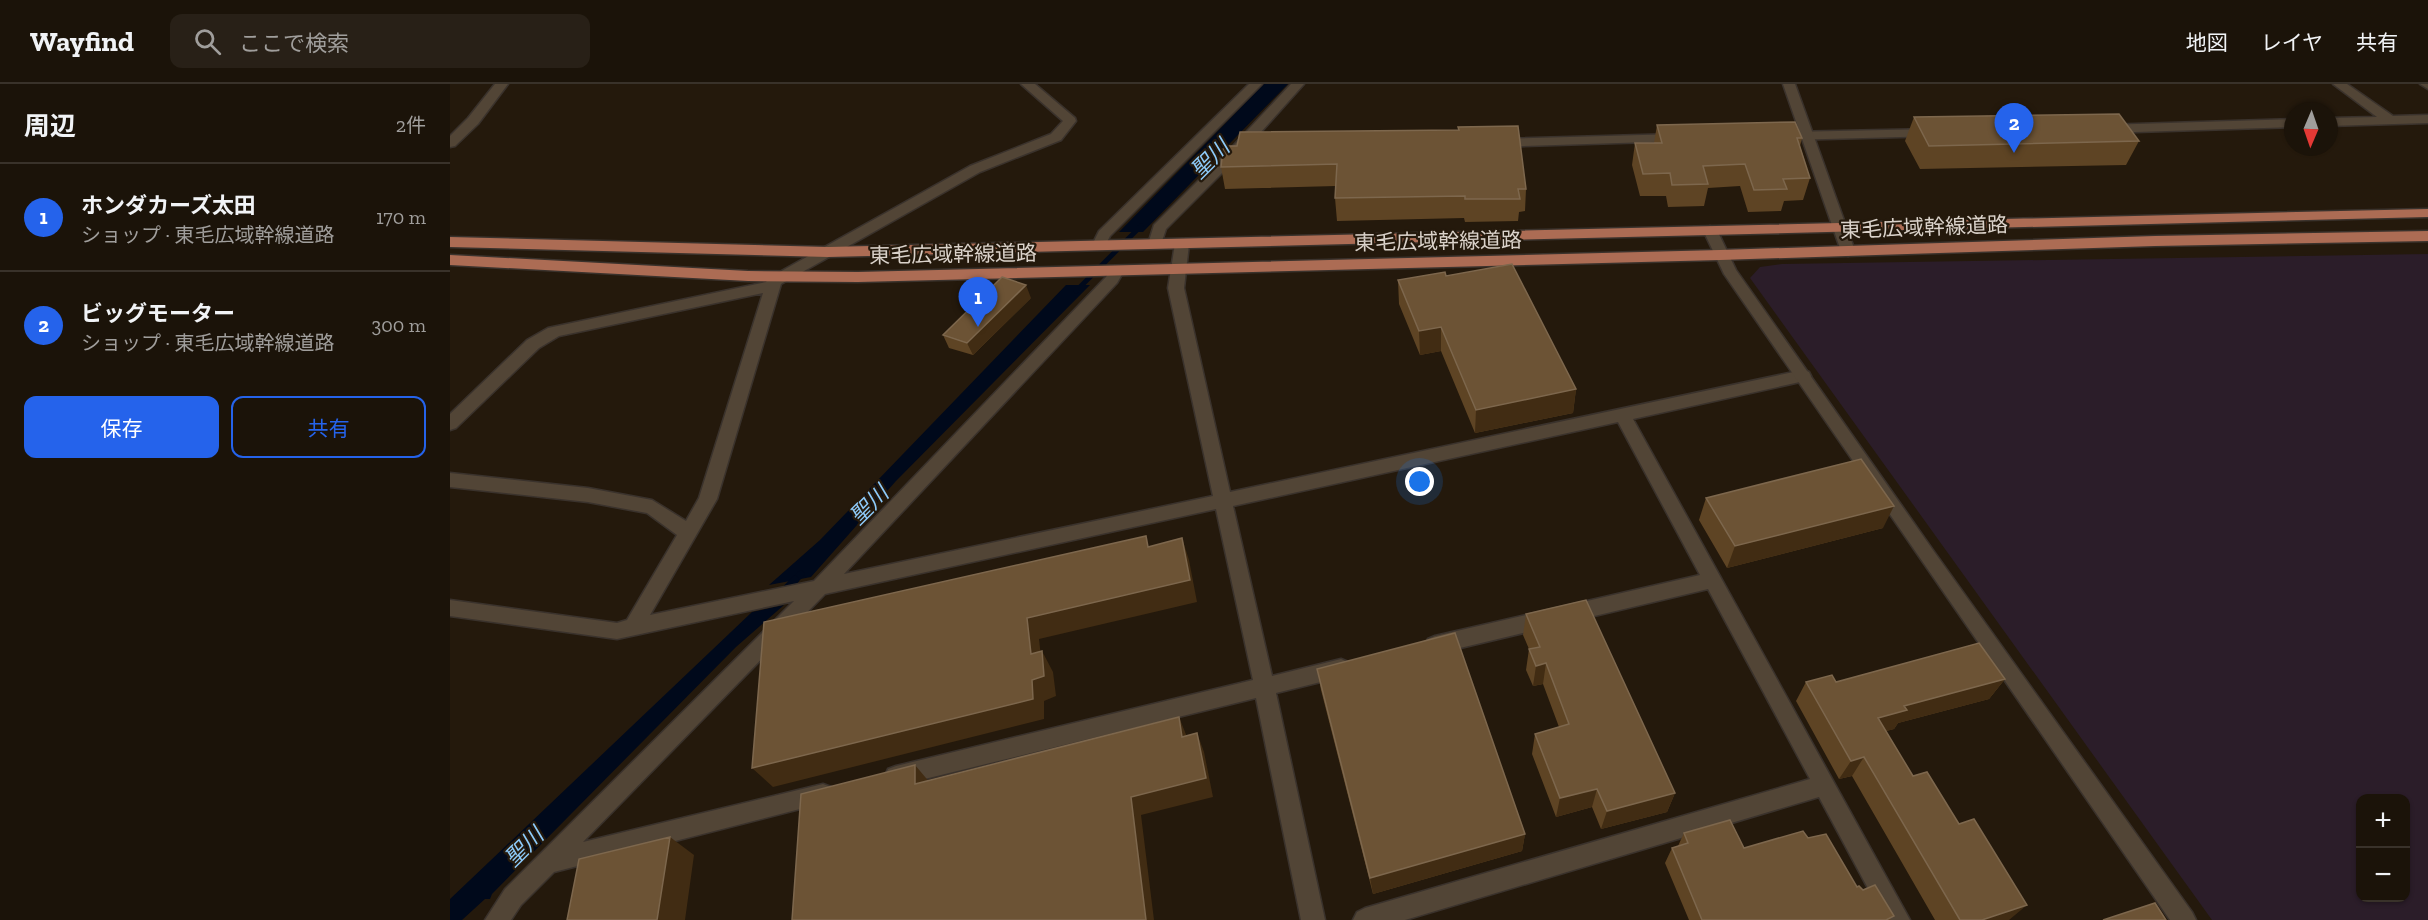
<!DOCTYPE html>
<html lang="ja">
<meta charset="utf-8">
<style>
:root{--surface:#1b1309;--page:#282017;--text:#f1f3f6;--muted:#a09e9c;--line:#39322a;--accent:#2563eb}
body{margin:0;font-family:"Zilla Slab","Noto Sans JP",serif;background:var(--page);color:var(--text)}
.controls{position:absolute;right:18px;bottom:18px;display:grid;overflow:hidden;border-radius:12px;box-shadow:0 2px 4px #0004}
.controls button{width:54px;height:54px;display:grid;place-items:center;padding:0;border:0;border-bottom:2px solid var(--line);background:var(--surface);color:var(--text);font:30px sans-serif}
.compass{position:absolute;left:1834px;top:18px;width:54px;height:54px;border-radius:50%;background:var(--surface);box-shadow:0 2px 4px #0004;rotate:182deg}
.you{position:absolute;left:970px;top:398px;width:21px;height:21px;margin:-15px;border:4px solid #fff;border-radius:50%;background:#1a73e8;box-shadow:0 0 0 9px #1a73e833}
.badge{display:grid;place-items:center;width:39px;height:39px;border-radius:50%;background:var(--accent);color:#fff;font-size:20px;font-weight:700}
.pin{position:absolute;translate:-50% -50px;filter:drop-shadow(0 2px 3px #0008)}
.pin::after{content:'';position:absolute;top:32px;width:21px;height:18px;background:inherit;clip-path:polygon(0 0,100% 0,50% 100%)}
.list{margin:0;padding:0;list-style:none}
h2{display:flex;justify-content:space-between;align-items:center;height:78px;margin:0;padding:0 24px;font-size:26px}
h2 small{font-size:20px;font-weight:400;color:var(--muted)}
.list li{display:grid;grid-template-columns:39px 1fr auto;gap:18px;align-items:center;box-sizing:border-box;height:108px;padding:0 24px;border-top:2px solid var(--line)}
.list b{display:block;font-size:22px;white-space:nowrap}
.list p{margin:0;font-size:20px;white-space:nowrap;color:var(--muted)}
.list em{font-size:20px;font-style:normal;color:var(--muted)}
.actions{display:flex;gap:12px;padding:18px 24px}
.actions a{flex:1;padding:14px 0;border:2px solid var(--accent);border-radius:12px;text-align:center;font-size:21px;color:var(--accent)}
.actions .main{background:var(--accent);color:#fff}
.icon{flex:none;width:33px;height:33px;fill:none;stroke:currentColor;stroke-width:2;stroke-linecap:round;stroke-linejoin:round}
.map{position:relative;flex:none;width:1978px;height:836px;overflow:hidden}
header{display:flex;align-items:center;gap:36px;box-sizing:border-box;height:84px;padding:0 30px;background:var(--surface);border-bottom:2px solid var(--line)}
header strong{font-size:28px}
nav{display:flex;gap:33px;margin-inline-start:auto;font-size:21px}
.search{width:420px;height:54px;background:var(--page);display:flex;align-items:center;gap:15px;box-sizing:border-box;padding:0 21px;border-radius:12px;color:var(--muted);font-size:22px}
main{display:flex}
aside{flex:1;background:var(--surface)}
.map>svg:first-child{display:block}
.industrial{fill:#2b1d29;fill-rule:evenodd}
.water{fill:#00091b}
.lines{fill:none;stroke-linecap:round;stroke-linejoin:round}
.stream-far2{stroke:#00091b;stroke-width:5}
.stream-far1{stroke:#00091b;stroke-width:7}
.stream{stroke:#00091b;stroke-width:8}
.minor-casing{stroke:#3a322c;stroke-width:3}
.tertiary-casing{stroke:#3a322c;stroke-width:3}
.trunk-casing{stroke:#3a322c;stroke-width:3}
.minor{fill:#524536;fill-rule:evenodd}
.tertiary{fill:#524536;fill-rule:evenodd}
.trunk{fill:#ac6c54;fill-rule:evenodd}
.wall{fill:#5e4424}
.shaded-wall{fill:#412c13}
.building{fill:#6c5335;stroke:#7d674d;stroke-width:1.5}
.labels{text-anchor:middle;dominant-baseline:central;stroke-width:4.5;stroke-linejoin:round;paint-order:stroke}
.street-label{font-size:21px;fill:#dad2ca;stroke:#24190c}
.water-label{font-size:22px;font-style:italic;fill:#8ecbfa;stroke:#24190c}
</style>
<header>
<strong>Wayfind</strong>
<div class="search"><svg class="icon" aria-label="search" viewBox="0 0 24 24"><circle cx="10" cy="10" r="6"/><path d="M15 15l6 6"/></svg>ここで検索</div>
<nav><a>地図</a><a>レイヤ</a><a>共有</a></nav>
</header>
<main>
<aside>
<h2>周辺<small>2件</small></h2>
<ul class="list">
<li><span class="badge">1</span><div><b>ホンダカーズ太田</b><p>ショップ · 東毛広域幹線道路</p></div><em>170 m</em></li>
<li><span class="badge">2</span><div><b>ビッグモーター</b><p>ショップ · 東毛広域幹線道路</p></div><em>300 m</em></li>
</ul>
<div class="actions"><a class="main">保存</a><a>共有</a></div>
</aside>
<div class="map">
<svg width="1978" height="836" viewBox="0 0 1978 836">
<rect width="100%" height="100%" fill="#24190c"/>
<path class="industrial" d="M1978 170V836H1762L1300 194 1310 183 1332 180ZM1910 714H1956V814H1910Z"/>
<path class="water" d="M814 0H838L693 148H669Z
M616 201H640L446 397 361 493 319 501 370 456Z
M334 521 286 563 42 810 40 815H35L12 836H0V815L302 528Z"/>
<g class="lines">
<path class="stream-far2" d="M626 207 691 142"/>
<path class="stream-far1" d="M343 498 351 490"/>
<path class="stream" d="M333 508 345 496"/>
<g class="minor-casing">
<path id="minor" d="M571 0H585L625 34 626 37 611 56 530 88 331 200 267 415 200 531 364 497 656 193 662 184 667 182 674 187 667 199 394 490 763 412 718 204 725 160 732 155 739 160 734 204 780 408 1353 286 1359 288 1361 292 1359 296 1183 335 1460 836H1435L1369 713 955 836H903L907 828 915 824 1360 695 1258 505 985 570 978 567 975 561 978 555 985 552 1250 491 1168 338 783 422 822 592 891 575 898 578 901 584 898 590 891 593 826 609 875 836H851L806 614 446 702 438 699 435 692 438 685 446 682 803 596 766 425 375 510 133 758 373 700 381 703 384 710 381 717 104 788 71 821 61 836H35L55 805 344 517 167 555 0 532V516L167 539 177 536 227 451 197 429 138 418 0 403V389L138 404 202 416 236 437 249 414 313 209 109 252 89 264 6 344 0 346V330L77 256 98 244 316 198 319 194 520 82 601 50 613 37Z
M799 0H812L660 152 654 164H644L642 161 649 147Z
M841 0H854L794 67 716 145 710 163H700L698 160 704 141 784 61Z
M1883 0H1897L1943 32 1978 31V39L1879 42V34L1927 33Z
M1970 0H1978V5Z
M1843 35V43L1654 49 1647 45 1654 41Z
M1483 45 1488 46 1490 49 1488 52 1339 56 1332 52 1339 48Z
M1228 50 1233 51 1235 54 1233 57 1045 63 1038 59 1045 55Z"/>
</g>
<g class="tertiary-casing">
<path id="tertiary" d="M45 0H58L28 40 5 62 0 63V52L18 34Z
M1333 0H1345L1405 167 1403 170 1398 172 1391 167Z
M1260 142 1267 146 1286 186 1485 469 1742 828 1746 836H1720L1274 190 1253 146Z"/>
</g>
<g class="trunk-casing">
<path id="trunk" d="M1978 125V133L378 173 0 163V153L378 163Z
M1978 147V157L1705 162 1270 176 408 198 298 197 0 181V171L298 187 408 188 1270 166 1705 152Z"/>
</g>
<use href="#minor" class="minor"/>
<use href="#tertiary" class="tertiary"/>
<use href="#trunk" class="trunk"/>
</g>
<path class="wall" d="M1464 33 1689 57 1676 81 1470 85 1455 57Z
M1207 41 1352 54 1350 62 1360 94 1353 116 1334 117 1331 127 1298 128 1290 102 1258 104 1254 122 1218 123 1216 112H1190L1182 81 1185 59H1204Z
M773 65 1076 105 1075 127 1069 128 1068 137 1015 138 1014 134 887 137 885 114 886 102 775 105 771 83Z
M996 192 1126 305 1123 329 1025 349 991 267 970 271 949 220 948 196Z
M581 214 523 271 499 264 493 251Z
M1256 414 1433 444 1277 484 1249 436Z
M1076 530 1225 709 1217 728 1151 745 1142 723 1106 733 1082 670 1085 650 1109 643 1093 600 1083 602 1076 586 1079 565 1073 551Z
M867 585 1075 750 1072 767 923 810 871 606Z
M1555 595 1539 615 1448 639 1444 645 1436 647 1463 692 1559 836H1485L1402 692 1389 695 1346 617 1356 598Z
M1234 749 1294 764 1358 754 1407 803 1413 806 1441 836H1239L1215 779 1222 764 1228 762Z"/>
<path class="shaded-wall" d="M576 201 581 214 523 271 517 259Z
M991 243V267L970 271 969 247Z
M1126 305 1123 329 1025 349 1026 326Z
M1444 422 1433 444 1277 484 1285 462Z
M732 454 739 476 747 518 589 555 593 591 581 570 577 534Z
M592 567 603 588 606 612 594 617V635L323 703 302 684Z
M1096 579 1093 600 1083 602 1086 582Z
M1555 595 1539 615 1448 639 1444 645 1415 653 1428 634 1454 622Z
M729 633 737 653H732Z
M747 649 754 668 763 713 691 731 704 836H696L681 713Z
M1414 673 1402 692 1389 695 1401 677Z
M465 681 481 700H465Z
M1147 705 1142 723 1106 733 1110 714Z
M1225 709 1217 728 1151 745 1157 727Z
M1075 750 1072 767 923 810 920 794Z
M220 753 244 771 235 836H207Z
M1577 821 1559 836H1531Z"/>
<path class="building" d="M1669 30 1689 57 1479 62 1464 33Z
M1345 38 1352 54H1347L1360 94 1333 95 1337 105 1304 106 1295 80 1253 82 1258 100 1222 101 1220 89 1193 90 1185 59H1212L1207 41Z
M1068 42 1076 105H1068L1070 115H1015V112L885 114 887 80 771 83 773 65 776 62H787L790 48 1009 46 1008 43Z
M1062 180 1126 305 1026 326 991 243 969 247 948 196 995 188 996 192Z
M552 193 576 201 517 259 493 251Z
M1411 375 1444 422 1285 462 1256 414Z
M696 452 698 463 732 454 740 496 577 534 581 570 592 567 594 592 582 596 583 615 302 684 314 538Z
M1136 516 1225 709 1157 727 1147 705 1110 714 1085 650 1119 640 1096 579 1086 582 1079 565 1090 563 1076 530Z
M1005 549 1075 750 920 794 867 585Z
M1529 559 1555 595 1454 622 1457 626 1428 634 1463 692 1477 688 1509 740 1524 735 1577 821 1532 836H1510L1414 673 1401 677 1356 598 1382 591 1386 598Z
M729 633 732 653 747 649 756 694 681 713 696 836H342L351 710 465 681V700Z
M1280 736 1294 764 1353 747 1358 754 1376 750 1407 803 1409 802 1413 806 1425 801 1444 832 1436 836H1252L1222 764 1238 759 1234 749Z
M220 753 207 836H117L129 775Z
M1705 819 1716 836H1653Z"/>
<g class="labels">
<g class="street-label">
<text transform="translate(1474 143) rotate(-2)">東毛広域幹線道路</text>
<text transform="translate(988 157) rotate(-1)">東毛広域幹線道路</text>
<text transform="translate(503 170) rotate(-1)">東毛広域幹線道路</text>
</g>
<g class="water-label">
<text transform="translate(760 75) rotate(-45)">聖川</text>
<text transform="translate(419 421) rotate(-45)">聖川</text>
<text transform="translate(74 763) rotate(-45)">聖川</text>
</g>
</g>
</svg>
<div class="controls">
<button>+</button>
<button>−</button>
</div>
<svg class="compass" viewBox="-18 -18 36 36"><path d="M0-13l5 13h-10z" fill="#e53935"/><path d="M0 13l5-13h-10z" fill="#a09e9c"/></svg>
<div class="you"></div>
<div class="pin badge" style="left:528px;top:243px">1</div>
<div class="pin badge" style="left:1564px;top:69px">2</div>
</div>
</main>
